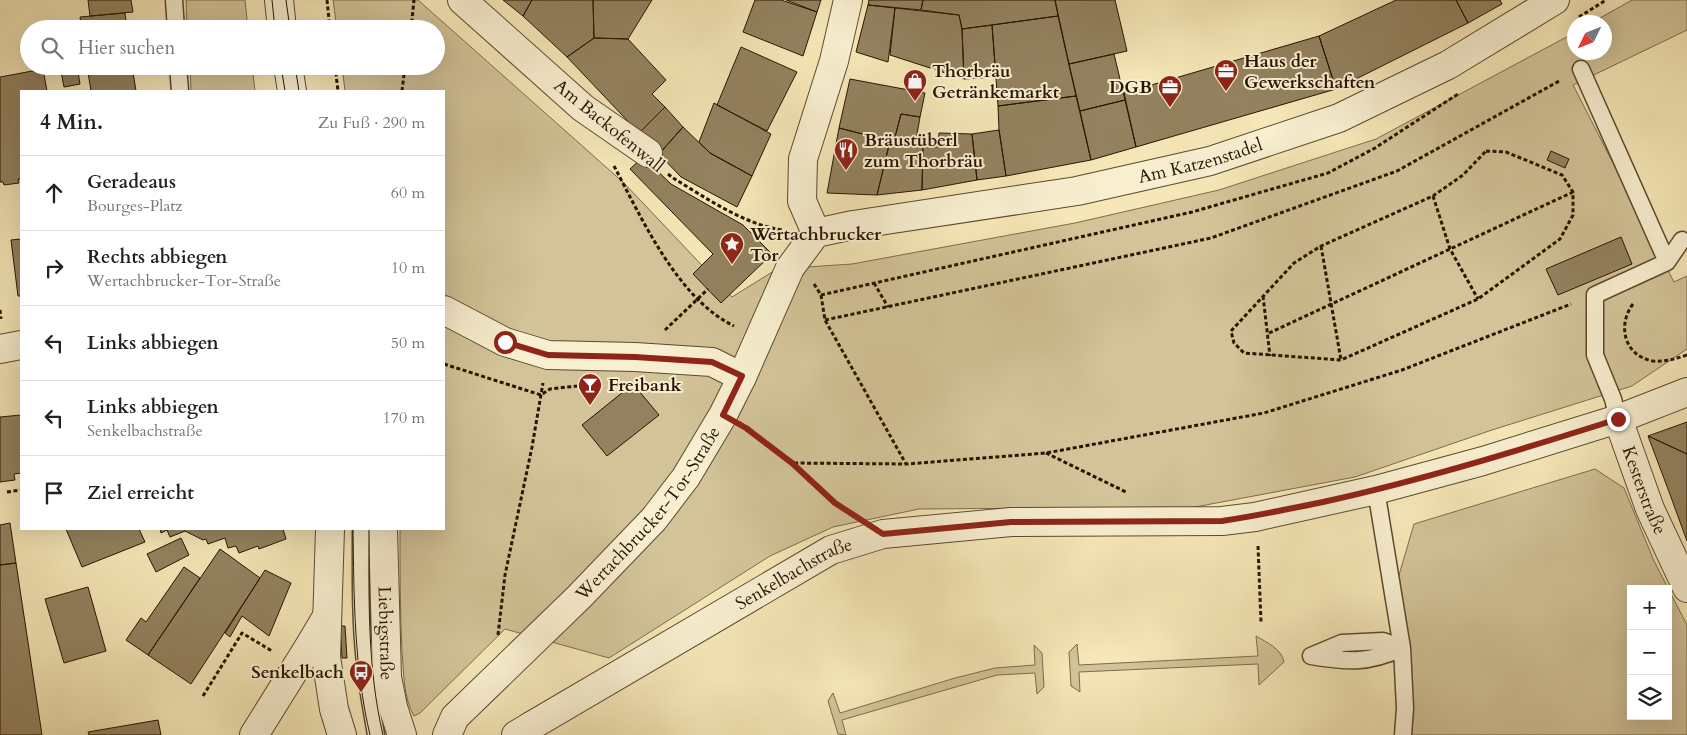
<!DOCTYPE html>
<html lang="de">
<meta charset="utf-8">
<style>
:root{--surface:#fff;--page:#f2f2f2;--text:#222;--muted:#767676;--line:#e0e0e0}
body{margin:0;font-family:Cardo,serif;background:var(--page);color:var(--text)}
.controls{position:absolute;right:15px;bottom:15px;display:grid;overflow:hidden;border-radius:0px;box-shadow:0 5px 20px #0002}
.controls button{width:45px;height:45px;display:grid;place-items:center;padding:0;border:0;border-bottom:1px solid var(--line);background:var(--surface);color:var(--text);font:25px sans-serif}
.compass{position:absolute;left:1567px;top:15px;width:45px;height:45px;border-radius:50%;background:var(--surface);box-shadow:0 5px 20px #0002;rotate:227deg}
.stop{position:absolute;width:15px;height:15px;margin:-11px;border:4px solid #8f2418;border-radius:50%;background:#fff}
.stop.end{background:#8f2418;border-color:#fff;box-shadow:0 1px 5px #0008}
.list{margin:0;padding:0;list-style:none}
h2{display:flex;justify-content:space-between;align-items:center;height:65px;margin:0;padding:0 20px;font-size:21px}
h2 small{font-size:16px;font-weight:400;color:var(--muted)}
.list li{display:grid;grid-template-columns:32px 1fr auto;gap:15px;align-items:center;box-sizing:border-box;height:75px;padding:0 20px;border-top:1px solid var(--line)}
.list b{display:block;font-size:19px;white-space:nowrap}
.list p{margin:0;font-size:16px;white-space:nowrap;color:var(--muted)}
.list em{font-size:16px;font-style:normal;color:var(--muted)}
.icon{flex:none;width:28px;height:28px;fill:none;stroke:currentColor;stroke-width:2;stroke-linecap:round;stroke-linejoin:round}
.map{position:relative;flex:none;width:1687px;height:735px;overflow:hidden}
.search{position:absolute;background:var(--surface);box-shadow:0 5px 20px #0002;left:20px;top:20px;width:425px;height:55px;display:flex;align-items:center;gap:12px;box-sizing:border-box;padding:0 18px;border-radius:28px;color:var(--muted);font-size:19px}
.panel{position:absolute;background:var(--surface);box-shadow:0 5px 20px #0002;left:20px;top:90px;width:425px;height:440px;border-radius:0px}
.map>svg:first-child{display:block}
.green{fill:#d2c398;stroke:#7d6c4c;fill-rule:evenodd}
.building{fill:#93825f;stroke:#281400}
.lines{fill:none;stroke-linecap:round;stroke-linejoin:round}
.service-casing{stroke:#5b492e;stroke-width:19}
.minor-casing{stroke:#5b492e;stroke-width:30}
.tertiary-casing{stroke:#5b492e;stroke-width:30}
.path{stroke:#281400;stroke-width:3;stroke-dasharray:4 2.5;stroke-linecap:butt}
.service{stroke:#f8efd0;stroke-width:16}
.minor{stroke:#f8efd0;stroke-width:28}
.tertiary{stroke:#f8efd0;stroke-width:28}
.tram{stroke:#281400;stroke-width:1}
.route{stroke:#8f2418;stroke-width:6}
.labels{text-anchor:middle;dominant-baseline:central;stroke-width:4;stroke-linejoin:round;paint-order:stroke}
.poi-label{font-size:18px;font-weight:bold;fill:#281400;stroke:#f8efd0;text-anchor:start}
.street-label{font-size:18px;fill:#281400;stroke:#f8efd0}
</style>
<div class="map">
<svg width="1687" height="735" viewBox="0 0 1687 735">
<rect width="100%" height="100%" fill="#f5e7b7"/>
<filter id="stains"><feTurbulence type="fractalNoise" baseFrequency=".004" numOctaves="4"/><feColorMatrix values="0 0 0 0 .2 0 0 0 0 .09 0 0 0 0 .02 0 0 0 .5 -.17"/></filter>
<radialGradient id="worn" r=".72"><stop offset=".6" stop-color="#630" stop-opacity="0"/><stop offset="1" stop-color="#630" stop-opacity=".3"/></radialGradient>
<path class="green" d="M186 0H245L248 29H187Z
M333 0H418L624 183 732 297 777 269 852 264 1075 223 1219 190 1376 139 1574 33V52H1604V22H1593L1632 0H1687V30L1573 85 1674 282 1687 276V349L1632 386 1492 430 1355 477 1195 507 1139 510 1059 508 919 509 833 527 770 556 609 658 505 629 420 713 414 716C403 697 404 673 402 652 400 611 400 570 400 529H444V91H345L342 66H436V29H337Z
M190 66H252L255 91H191Z
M1595 469 1624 488 1654 561 1687 625V735H1411L1412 676 1399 575 1414 524ZM1631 589H1668V716H1631Z
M1256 636C1266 642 1282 649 1284 662L1259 685 1258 664 1079 672 1080 692 1071 686 1069 652 1077 644 1079 665 1258 656Z
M1034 645 1042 653 1044 687 1037 694 1035 673 997 675 842 720 846 735 838 734 828 701 833 693 840 713 955 678 995 668 1035 665Z"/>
<path class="building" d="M88 0H131L133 12 90 16Z
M503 0H532L523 16Z
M532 0H593L594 38 567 57 523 16Z
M593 0H652L628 39 594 38Z
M755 0H781L817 12 803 56 743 32Z
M786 0H821L817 12Z
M869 0H923L921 10 868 5Z
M923 0H1055L1058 16 962 29 959 15 921 10Z
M1055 0H1115L1127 51 1069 64Z
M1396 0H1456L1468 23 1336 89 1319 36Z
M1456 0H1500L1502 4 1468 23Z
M868 5 895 8 888 62 856 52Z
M895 8 959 15 962 29 964 79 890 55Z
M125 13 127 29H82L80 17Z
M1058 16 1076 96 998 106 992 25Z
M992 25 996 77 964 79 962 29Z
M1319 36 1336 89 1136 147 1124 93Z
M594 38 628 39 666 80 652 94 665 107 639 133 567 57Z
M741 47 797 72 767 131 717 105Z
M1114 54 1125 100 1080 111 1069 64Z
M60 66H77L80 84 64 87Z
M87 66H132L136 91H91Z
M43 69 47 91H21V179H18L19 183 4 185 3 182H0V77Z
M850 79 925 93 920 117 901 114 894 141H890L839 128Z
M1076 96 1091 160 1006 176 999 130 998 106Z
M1125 100 1136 147 1091 160 1080 111Z
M714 103 771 134 752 176 710 153 699 142Z
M665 107 683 127 659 154 639 133Z
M901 114 920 117 916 140 894 141Z
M683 127 710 153 752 176 737 207 681 177 659 154Z
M839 128 890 141 877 195 827 193Z
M999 130 1006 176 977 180 972 134Z
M939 133 972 134 977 180 922 190 923 146 938 147Z
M923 139 922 190 877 195 890 141Z
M1551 151 1569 159 1565 168 1547 160Z
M643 157 671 184 743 225 772 254 721 303 693 274 713 254 630 169Z
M1621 237 1632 264 1558 295 1546 269Z
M21 239V296H18L11 240Z
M633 384 659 415 607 456 582 425Z
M21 415V473L14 474 15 480 0 482V417Z
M1687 422V454L1648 436Z
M1648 436 1687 454V541L1668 489Z
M10 523 16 563 0 565V525Z
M66 529H139L145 542 82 567Z
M160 529H283L286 539 259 549 258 546 239 553 236 546 228 548 225 538 208 544 206 539 203 540 185 531 170 537 167 530 161 533Z
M181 538 189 555 156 572 147 554Z
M220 549 260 578 191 684 148 655Z
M16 563 42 735H0V565Z
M184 567 200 578 148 655 126 640 141 618 146 622Z
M265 570 291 583 269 636 242 616 230 637 225 633Z
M88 587 106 651 64 663 45 599Z
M340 626H345L347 658H342Z
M158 720 161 735H89L88 732Z"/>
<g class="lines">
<g class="service-casing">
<path id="service" d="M174 0 176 29
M178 66 180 91
M1581 69 1667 262
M1618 419 1613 399 1595 355V295L1667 262 1682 240
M1376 490 1402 648 1405 708 1403 735
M361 529C361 573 360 619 365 663 367 687 372 711 376 735
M1383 641 1402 648C1367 664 1347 662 1311 656L1342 643Z"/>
</g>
<g class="minor-casing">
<g id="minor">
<path d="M462 0 583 108 648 153"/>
<path d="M816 233 802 201 803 159 834 61 848 0"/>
<path d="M444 310 505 342 548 355 635 357 712 362 742 377"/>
<path d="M0 349 21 345"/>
<path id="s1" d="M1618 419 1650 509 1687 588"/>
<path id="s2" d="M531 726 831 550 883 534 1011 522 1222 521 1255 517 1376 490 1483 461 1618 419 1687 392"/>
</g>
</g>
<g class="tertiary-casing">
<g id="tertiary">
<path d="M279 0 282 29"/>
<path d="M288 66 292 91"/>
<path d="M330 529 326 657 334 709 342 735"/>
<path id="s3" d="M383 529 387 677 393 707 402 735"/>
<path d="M254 735 310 645 326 618"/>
<path id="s4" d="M447 735 455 717 579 597 654 519 686 477 723 415 742 377 790 268 816 233 853 225 1077 191 1210 161 1339 118 1448 65 1555 0"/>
<path d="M516 735 531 726"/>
</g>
</g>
<path class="path" d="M327 0 330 29
M1579 17 1606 0
M411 29 414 0
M335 66 338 91
M402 91 405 66
M1486 151 1506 152 1562 175 1573 192V215L1560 239 1478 299 1341 360 1244 353 1234 343 1231 331 1294 263 1321 246 1433 196 1463 175Z
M614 166C642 219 678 299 734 326
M668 174 673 178C706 198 745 225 783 230
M1433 196 1450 249 1478 299
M757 240 771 229
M1321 246 1341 360
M874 283 888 307
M814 284 821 295 825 320 906 464
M821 295 1192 212 1328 173 1375 148 1458 94
M1263 296 1270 356
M1633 304C1617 325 1624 356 1653 361 1665 362 1675 359 1687 355
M0 310 1 319
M825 320 1211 238 1397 171 1561 80
M665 330 708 289
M1269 333 1573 192
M444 364 541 395 550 389 577 386
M747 429 792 463 907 464 1046 453 1264 413 1402 370 1571 304
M1046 453 1126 492
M792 464 835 503 852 514
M7 492 21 490
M1258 546 1261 622
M498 635 505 575 532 447 543 383
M203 696 242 633 272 651"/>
<use href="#service" class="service"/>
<use href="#minor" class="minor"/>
<use href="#tertiary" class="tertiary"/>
<path class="tram" d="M272 0 275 29
M286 0 290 29
M281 66 285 91
M295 66 299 91
M353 529C354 598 354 667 370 735
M369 529C369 598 367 667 383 735"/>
</g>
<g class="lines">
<path class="route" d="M505 342 548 355 635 357 712 362 742 376 723 415 746 428 792 463 835 503 883 534 1011 522 1222 521C1256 516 1289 509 1323 502 1423 480 1520 450 1618 419"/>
</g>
<defs>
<g id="office-pin" transform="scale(1.25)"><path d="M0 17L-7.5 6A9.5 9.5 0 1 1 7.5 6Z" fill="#8f2418" stroke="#f8efd0"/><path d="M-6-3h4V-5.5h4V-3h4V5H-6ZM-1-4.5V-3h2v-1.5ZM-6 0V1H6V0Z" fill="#fff"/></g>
<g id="shop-pin" transform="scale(1.25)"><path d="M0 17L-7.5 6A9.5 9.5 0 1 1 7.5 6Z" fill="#8f2418" stroke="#f8efd0"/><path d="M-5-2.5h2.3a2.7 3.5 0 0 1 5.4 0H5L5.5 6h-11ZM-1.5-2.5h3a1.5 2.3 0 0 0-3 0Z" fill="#fff"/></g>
<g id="restaurant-pin" transform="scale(1.25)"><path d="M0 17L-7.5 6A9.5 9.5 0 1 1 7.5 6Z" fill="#8f2418" stroke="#f8efd0"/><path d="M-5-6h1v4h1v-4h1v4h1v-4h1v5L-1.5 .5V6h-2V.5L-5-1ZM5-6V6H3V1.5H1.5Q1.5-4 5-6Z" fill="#fff"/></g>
<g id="sight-pin" transform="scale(1.25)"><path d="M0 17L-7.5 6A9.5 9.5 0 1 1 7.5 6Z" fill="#8f2418" stroke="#f8efd0"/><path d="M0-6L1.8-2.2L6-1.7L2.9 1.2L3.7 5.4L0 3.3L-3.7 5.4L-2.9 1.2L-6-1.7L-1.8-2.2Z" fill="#fff"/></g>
<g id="bar-pin" transform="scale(1.25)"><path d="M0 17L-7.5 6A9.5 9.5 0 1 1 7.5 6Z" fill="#8f2418" stroke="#f8efd0"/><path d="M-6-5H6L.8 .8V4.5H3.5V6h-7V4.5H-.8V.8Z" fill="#fff"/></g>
<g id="bus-pin" transform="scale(1.25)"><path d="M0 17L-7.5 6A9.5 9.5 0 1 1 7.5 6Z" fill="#8f2418" stroke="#f8efd0"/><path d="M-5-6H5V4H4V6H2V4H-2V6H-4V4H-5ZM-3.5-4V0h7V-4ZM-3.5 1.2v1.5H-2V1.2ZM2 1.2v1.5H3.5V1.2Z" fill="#fff"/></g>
</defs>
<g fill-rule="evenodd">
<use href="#office-pin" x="1226" y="71"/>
<use href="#shop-pin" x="915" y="81"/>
<use href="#office-pin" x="1170" y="87"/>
<use href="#restaurant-pin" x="846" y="150"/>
<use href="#sight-pin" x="732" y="244"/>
<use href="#bar-pin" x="590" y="385"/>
<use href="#bus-pin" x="361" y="672"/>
</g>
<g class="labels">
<g class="poi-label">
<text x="1244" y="61">Haus der<tspan x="1244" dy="21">Gewerkschaften</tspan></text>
<text x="932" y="71">Thorbräu<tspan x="932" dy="21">Getränkemarkt</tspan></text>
<text x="1152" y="87" text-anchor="end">DGB</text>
<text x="864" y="140">Bräustüberl<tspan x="864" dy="21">zum Thorbräu</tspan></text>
<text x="750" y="234">Wertachbrucker<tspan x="750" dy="21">Tor</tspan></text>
<text x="608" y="385">Freibank</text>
<text x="344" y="672" text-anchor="end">Senkelbach</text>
</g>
<g class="street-label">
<text transform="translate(609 126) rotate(39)">Am Backofenwall</text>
<text stroke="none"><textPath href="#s4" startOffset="1022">Am Katzenstadel</textPath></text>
<text stroke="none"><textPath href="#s1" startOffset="76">Kesterstraße</textPath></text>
<text stroke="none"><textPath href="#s4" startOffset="301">Wertachbrucker-Tor-Straße</textPath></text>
<text stroke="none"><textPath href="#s2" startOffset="304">Senkelbachstraße</textPath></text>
<text stroke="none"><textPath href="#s3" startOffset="104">Liebigstraße</textPath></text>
</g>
</g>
<rect width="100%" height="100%" filter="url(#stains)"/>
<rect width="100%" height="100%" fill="url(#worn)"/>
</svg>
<div class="controls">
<button>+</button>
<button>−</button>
<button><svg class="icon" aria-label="layers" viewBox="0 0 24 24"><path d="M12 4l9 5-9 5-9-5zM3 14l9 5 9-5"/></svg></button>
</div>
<svg class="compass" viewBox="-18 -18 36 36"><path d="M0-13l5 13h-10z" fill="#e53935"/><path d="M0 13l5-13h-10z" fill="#767676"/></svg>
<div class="stop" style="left:505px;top:342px"></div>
<div class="stop end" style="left:1618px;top:419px"></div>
<div class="search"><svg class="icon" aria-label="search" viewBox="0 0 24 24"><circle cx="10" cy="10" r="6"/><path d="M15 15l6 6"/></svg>Hier suchen</div>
<section class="panel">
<h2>4 Min.<small>Zu Fuß · 290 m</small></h2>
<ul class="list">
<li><svg class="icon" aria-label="ahead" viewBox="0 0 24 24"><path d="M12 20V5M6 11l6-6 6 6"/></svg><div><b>Geradeaus</b><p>Bourges-Platz</p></div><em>60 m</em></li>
<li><svg class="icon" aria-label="right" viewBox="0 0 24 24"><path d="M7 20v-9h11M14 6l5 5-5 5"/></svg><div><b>Rechts abbiegen</b><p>Wertachbrucker-Tor-Straße</p></div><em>10 m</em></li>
<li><svg class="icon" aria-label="left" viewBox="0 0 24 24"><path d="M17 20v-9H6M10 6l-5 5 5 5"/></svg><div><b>Links abbiegen</b></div><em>50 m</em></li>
<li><svg class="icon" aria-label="left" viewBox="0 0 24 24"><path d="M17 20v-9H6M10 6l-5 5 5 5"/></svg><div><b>Links abbiegen</b><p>Senkelbachstraße</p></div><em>170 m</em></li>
<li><svg class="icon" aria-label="arrive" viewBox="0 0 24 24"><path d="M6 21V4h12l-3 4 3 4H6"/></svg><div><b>Ziel erreicht</b></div></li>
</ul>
</section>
</div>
